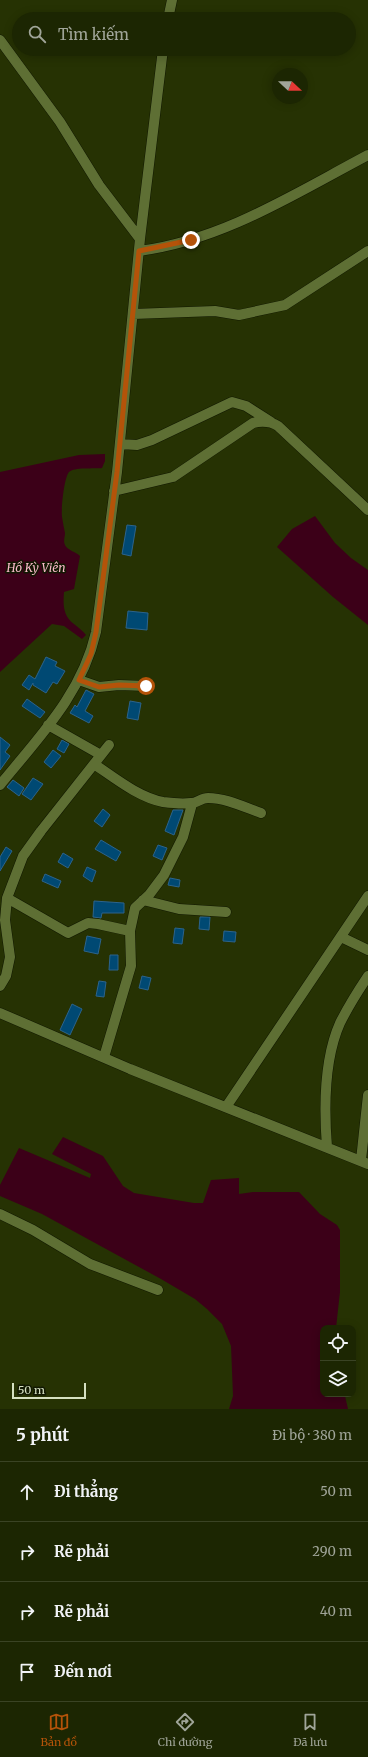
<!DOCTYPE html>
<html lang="vi">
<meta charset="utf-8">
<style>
:root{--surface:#1c2602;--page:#293211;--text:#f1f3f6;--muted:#a0a599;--line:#3a4324;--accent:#b45309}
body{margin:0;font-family:Merriweather,serif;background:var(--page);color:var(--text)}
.controls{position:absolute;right:12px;bottom:12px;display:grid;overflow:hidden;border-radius:8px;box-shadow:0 2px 10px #0003}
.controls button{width:36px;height:36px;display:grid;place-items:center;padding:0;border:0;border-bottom:1px solid var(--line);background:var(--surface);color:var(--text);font:20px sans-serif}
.compass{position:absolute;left:272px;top:68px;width:36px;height:36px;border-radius:50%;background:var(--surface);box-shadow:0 2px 10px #0003;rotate:112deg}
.scale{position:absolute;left:12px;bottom:10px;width:74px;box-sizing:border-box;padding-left:4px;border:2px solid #d5e0c1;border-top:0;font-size:11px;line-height:14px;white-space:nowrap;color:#d5e0c1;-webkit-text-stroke:3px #111802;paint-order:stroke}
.stop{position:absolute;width:12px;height:12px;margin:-9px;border:3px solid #b45309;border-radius:50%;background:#fff}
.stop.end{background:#b45309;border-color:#fff;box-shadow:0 1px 4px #0008}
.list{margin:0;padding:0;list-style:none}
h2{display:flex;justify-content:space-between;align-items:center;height:52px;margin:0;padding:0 16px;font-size:17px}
h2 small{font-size:13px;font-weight:400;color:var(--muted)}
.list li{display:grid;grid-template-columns:26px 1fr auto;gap:12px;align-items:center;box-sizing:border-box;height:60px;padding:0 16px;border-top:1px solid var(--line)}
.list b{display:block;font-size:15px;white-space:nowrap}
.list em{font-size:13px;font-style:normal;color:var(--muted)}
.icon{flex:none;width:22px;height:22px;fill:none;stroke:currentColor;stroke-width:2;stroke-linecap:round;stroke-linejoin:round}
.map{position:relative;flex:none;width:368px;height:1409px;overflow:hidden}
.search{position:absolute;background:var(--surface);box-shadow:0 2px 10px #0003;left:12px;right:12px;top:12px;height:44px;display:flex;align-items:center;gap:10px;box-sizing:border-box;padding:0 14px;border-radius:22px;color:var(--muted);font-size:15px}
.sheet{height:292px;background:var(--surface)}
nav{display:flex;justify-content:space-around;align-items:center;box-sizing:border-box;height:56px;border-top:1px solid var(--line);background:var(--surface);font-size:11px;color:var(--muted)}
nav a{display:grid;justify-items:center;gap:2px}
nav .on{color:var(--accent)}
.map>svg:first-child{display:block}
.water{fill:#3c0018}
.building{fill:#004973;stroke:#2c638b}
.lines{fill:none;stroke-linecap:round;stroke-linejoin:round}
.minor-casing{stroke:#111800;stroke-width:11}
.minor{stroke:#5e6f34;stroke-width:10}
.route{stroke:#b45309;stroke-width:5}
.labels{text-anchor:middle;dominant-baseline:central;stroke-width:3;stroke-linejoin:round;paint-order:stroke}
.water-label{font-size:12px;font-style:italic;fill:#f9bac9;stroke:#111802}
</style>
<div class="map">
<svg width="368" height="1409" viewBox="0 0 368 1409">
<rect width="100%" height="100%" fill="#263203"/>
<path class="water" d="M105 454V461L102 468C94 469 74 467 69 472 64 478 61 509 62 517 63 523 64 528 65 533 65 537 63 541 65 545 67 550 76 552 80 556L74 589 64 592C63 605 63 616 74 624 79 628 82 630 86 635L82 639 64 626 52 624 0 672V472L79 455Z
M315 516 335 543 351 558 368 570V625L333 597 277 547 292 529Z
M63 1137 103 1156 123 1186 134 1193 194 1203H203L211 1180 239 1178V1194L253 1192H299L320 1214 337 1225 340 1230V1292L336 1328H323V1394L345 1396 348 1409H229L233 1396 231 1346 222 1324 207 1309 195 1299 161 1279 42 1214 0 1196V1185L19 1148 90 1178 91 1174 52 1154Z"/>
<path class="building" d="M127 525 136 526 131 556 122 554Z
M128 611 148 613 147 630 126 628Z
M46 657 57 662 55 666 65 671 62 676 57 684 53 682 46 693 33 685V683L29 690 22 685 29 675 35 679Z
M86 690 94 694 85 711 93 716 89 723 70 713 75 705 77 707Z
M27 699 45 712 40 718 22 706Z
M130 701 141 703 138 720 127 718Z
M0 737 10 745 5 752 10 756 0 770Z
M62 740 69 744 64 753 57 749Z
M53 750 61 756 51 768 44 762Z
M33 778 43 784 31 800 22 794Z
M13 780 24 788 19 796 7 787Z
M103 809 110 815 102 827 94 821Z
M173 810H183L174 835 165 831Z
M101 840 121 852 116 861 95 849Z
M158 845 167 848 162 860 153 856Z
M6 847 12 851 0 871V857Z
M63 853 73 859 68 868 58 862Z
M87 867 96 871 92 882 83 876Z
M45 874 61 881 58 888 42 881Z
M170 878 180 880 179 887 168 885Z
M94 901 124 903V913H102L101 918 93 917Z
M200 917H210L209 930 199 929Z
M175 928 184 929 182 944 173 943Z
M224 931 236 932 235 942 223 941Z
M87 936 101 939 98 954 84 951Z
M110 955H118V970H109Z
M142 976 151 978 148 990 139 988Z
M99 981 106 982 104 997 96 996Z
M72 1004 82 1009 70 1035 60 1030Z"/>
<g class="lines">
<g class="minor-casing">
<path id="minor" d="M168 19 172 0
M0 40 60 122 99 185 140 239
M139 251C223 240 294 194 368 155
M133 314 215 311 239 315 285 305 368 251
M120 444 137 445 152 440 232 402 246 406 271 422
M114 491 173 477 253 423C262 421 270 421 278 426L368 510
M79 680 99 687 119 685 146 686
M48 725 101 755
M94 764C115 778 138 797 163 802 171 803 183 804 191 803 197 803 201 798 208 798 226 798 244 807 261 813
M0 785C39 737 82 694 96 632L117 472 140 239 163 49
M7 898 68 933 88 923 98 924 130 931
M143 900 179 909 226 912
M341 937 368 950
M0 986 6 976 10 957 5 920 7 898 23 856 41 831 109 745
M0 1013 130 1069 368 1164
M104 1057 131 966 130 931 135 908 149 895 164 875 183 837 192 804
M226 1107 368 896
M327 1147C324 1109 324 1059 340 1023 348 1007 358 991 368 976
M361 1160 368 1095
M0 1214 33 1230 90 1264 158 1290"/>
</g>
<use href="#minor" class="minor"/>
</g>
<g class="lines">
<path class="route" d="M146 686 119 685 99 687 79 680 91 654 96 632 117 472 139 251 191 240"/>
</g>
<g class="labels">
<g class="water-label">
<text x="36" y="567">Hồ Kỳ Viên</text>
</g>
</g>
</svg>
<div class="controls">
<button><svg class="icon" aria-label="locate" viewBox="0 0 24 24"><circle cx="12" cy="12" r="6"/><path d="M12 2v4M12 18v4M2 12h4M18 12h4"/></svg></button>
<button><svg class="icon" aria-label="layers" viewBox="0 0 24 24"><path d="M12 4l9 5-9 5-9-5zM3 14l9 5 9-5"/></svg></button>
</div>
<svg class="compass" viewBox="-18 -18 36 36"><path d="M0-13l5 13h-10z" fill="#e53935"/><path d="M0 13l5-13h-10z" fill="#a0a599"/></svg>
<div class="scale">50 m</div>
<div class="stop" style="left:146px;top:686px"></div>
<div class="stop end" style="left:191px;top:240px"></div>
<div class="search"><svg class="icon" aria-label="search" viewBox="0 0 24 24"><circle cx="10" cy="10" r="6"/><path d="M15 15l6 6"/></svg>Tìm kiếm</div>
</div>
<section class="sheet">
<h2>5 phút<small>Đi bộ · 380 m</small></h2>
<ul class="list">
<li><svg class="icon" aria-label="ahead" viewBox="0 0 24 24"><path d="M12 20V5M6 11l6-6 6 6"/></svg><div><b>Đi thẳng</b></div><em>50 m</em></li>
<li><svg class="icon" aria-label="right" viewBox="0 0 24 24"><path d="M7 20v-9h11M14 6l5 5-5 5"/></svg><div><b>Rẽ phải</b></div><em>290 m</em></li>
<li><svg class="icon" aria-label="right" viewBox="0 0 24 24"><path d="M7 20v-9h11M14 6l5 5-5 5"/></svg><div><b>Rẽ phải</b></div><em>40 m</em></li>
<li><svg class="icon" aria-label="arrive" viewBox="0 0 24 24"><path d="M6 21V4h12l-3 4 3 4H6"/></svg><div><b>Đến nơi</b></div></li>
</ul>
</section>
<nav>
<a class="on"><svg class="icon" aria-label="map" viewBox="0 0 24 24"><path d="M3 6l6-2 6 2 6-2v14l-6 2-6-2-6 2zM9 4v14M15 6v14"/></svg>Bản đồ</a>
<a><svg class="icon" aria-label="directions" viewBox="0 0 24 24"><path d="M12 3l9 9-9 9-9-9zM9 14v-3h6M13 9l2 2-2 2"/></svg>Chỉ đường</a>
<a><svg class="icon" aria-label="saved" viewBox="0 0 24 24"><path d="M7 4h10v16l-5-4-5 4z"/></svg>Đã lưu</a>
</nav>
